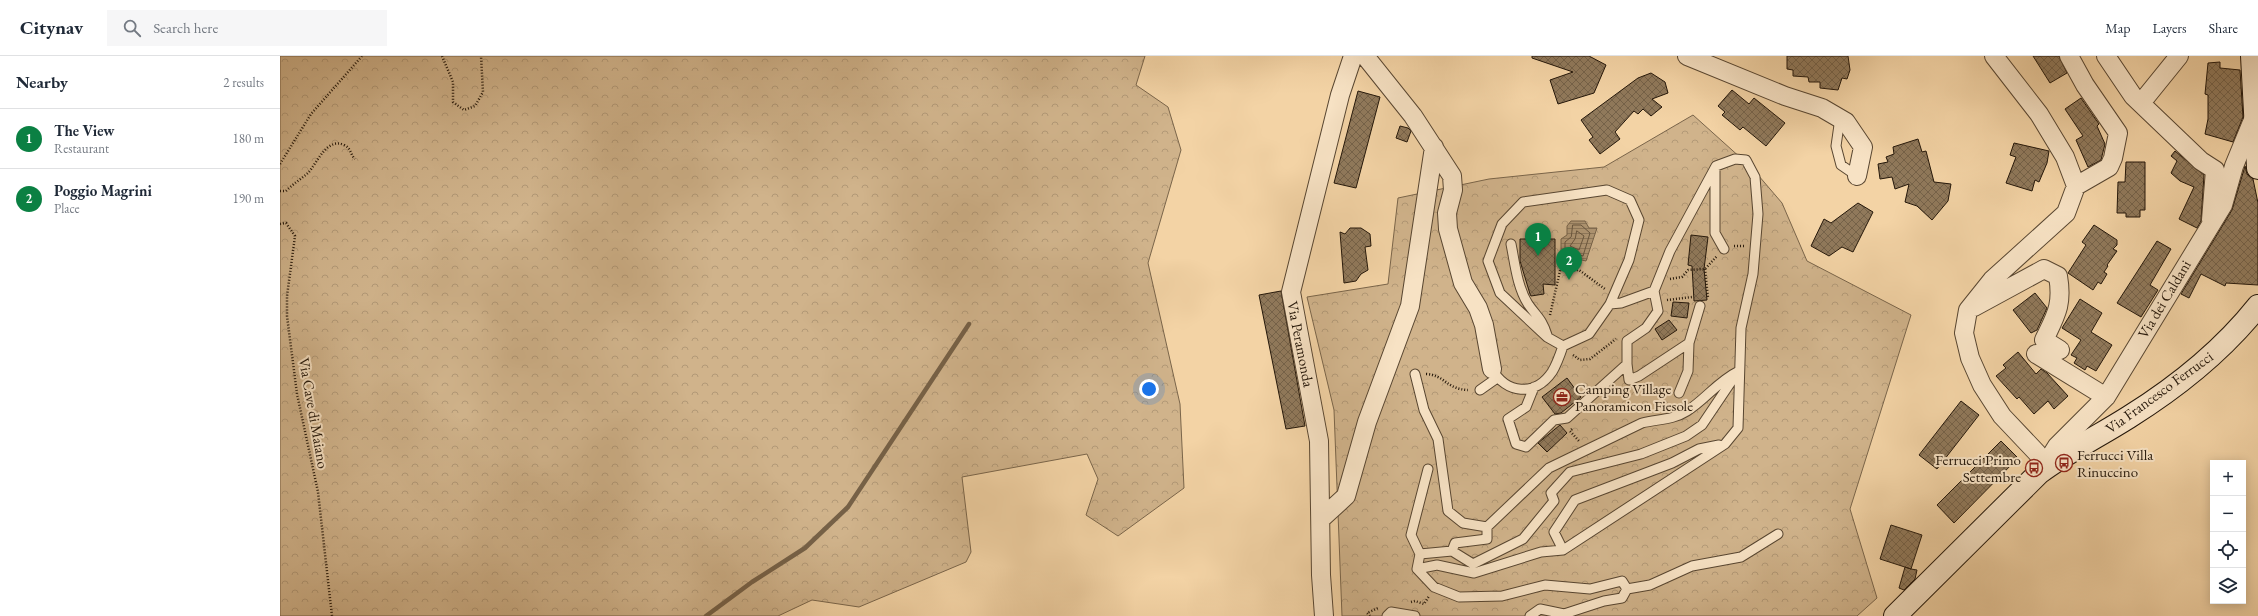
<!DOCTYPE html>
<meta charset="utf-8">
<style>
:root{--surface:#fff;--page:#f6f6f7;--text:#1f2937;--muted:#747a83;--line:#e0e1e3;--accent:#0b8043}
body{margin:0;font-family:"EB Garamond",serif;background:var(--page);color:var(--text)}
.controls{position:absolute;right:12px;bottom:12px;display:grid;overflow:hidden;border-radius:0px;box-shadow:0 2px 10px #0003}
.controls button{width:36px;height:36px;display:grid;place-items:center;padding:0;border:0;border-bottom:1px solid var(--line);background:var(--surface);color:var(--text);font:20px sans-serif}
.you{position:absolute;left:869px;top:333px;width:14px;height:14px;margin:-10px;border:3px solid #fff;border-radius:50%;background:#1a73e8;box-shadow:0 0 0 6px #1a73e833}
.badge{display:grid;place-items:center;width:26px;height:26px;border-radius:50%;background:var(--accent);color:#fff;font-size:13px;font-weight:700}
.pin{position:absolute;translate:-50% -33px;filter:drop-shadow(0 1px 2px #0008)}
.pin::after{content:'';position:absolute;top:21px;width:14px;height:12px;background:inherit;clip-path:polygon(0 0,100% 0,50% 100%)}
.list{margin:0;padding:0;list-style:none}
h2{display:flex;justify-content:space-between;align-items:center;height:52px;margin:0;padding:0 16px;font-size:17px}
h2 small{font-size:13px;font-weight:400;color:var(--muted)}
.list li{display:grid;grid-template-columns:26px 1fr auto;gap:12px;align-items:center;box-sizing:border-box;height:60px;padding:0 16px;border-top:1px solid var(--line)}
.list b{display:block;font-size:15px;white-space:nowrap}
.list p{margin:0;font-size:13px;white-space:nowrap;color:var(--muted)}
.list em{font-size:13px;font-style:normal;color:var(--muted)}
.icon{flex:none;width:22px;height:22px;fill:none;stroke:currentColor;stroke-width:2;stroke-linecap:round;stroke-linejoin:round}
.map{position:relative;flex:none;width:1978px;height:560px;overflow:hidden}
header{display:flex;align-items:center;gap:24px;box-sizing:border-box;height:56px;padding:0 20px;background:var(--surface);border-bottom:1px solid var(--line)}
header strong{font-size:19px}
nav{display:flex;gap:22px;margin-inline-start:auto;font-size:14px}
.search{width:280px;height:36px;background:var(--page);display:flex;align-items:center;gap:10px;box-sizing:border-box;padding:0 14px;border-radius:0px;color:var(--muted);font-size:15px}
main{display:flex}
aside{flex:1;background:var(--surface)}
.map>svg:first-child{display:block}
.forest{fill:url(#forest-crowns);stroke:#7a654a}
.water{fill:url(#water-rules);stroke:#766147}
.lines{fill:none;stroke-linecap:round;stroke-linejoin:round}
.shore{stroke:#68553d;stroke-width:1}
.stream{stroke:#766147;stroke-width:4.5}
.building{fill:url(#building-cross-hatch);stroke:#24170a}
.service-casing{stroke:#584631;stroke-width:11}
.minor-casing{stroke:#584631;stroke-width:20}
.secondary-casing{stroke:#24170a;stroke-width:24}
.path{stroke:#24170a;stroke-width:2.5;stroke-dasharray:1 2;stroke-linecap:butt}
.service{stroke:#f7e2c4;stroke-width:9}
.minor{stroke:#f7e2c4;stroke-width:18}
.secondary{stroke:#f7e2c4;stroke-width:22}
.labels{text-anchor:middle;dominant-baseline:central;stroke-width:4;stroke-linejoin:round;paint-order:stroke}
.street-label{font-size:15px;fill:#24170a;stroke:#f7e2c4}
.poi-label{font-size:15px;fill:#24170a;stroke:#f7e2c4;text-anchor:start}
</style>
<header>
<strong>Citynav</strong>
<div class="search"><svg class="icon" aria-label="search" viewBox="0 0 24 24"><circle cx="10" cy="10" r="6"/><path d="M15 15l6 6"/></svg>Search here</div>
<nav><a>Map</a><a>Layers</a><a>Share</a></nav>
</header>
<main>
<aside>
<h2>Nearby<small>2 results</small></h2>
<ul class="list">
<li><span class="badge">1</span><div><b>The View</b><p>Restaurant</p></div><em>180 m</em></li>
<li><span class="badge">2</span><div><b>Poggio Magrini</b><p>Place</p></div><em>190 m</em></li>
</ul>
</aside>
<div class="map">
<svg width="1978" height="560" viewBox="0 0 1978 560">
<defs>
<pattern id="forest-crowns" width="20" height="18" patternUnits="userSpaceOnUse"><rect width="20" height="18" fill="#d0b38b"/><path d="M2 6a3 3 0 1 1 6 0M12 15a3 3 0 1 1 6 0" fill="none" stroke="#b29977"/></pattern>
<pattern id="water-rules" width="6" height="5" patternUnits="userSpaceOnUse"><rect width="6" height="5" fill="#ad9370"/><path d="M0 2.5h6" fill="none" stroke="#8d775a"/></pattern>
<pattern id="building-cross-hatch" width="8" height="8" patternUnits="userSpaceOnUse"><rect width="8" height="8" fill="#90795b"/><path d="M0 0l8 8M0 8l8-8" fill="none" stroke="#756249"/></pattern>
</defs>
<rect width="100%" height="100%" fill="#f3d3a5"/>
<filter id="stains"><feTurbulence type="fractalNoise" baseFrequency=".005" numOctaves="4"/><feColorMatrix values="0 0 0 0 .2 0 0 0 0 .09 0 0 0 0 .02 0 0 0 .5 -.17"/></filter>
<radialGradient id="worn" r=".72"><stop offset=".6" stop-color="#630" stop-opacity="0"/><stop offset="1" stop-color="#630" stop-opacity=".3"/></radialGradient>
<path class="forest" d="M0 0H865L856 29 888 51 901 94 868 207 900 348 904 432 838 480 806 459 818 423 807 398 682 421 691 496 686 506 579 551 532 544 498 560H0Z
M1413 59 1472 112 1502 147 1527 205 1631 259 1570 453 1597 542 1577 560H1062L1054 354 1027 241 1108 228 1118 142 1209 123 1324 111Z"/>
<path class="water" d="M1291 165H1305L1309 172H1317L1306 205 1281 199V183L1287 179V170Z"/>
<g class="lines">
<path class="shore" d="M1293 169H1301L1310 177 1303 200 1285 195V186L1291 181Z
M1297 175 1304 180 1299 194 1290 190 1295 183Z"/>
<path class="stream" d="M426 560 472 526 525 492 568 451 689 268"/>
</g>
<path class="building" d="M1252 0H1309L1326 9 1314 37 1278 48 1270 24 1293 16 1252 2Z
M1507 0H1568L1570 14 1567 23 1562 22 1558 34 1540 32V26H1529L1528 21 1513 20V14L1507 13Z
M1753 0H1779L1787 17 1770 27Z
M1940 6V12L1960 14 1963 61 1953 86 1925 78 1928 63V39L1925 38 1928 7Z
M1371 17 1385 26 1388 37 1372 43 1382 51 1371 60 1363 53 1358 58 1354 55 1335 76 1340 83 1320 98 1309 84 1313 81 1301 64 1358 22Z
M1452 34 1469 48 1474 42 1505 67 1486 90 1463 71 1460 74 1442 59 1445 56 1438 50Z
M1078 35 1100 41 1076 132 1054 127Z
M1801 42 1819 68 1817 70 1825 88 1821 104 1808 111 1796 84 1803 80 1785 53Z
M1120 70 1128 72 1131 75 1127 86 1116 82Z
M1638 83 1642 96 1646 95 1654 126 1671 128 1668 145 1652 164 1637 150 1625 146 1629 128 1615 133 1612 121 1600 123 1598 108 1608 106 1606 101 1614 98 1613 91Z
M1734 87 1769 95 1767 107 1759 126 1755 124 1752 135 1726 127 1736 101 1730 99Z
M1895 95 1924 119 1921 165 1917 172 1899 163 1914 131 1900 125 1891 117 1897 105 1891 100Z
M1846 106H1865V154H1860V161H1846V157H1837L1838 126H1845Z
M1965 110 1967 118 1973 123 1978 147V229L1946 227 1945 230 1921 218 1909 242 1901 238 1952 154Z
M1578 147 1593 156 1573 196 1562 191 1549 200 1531 190 1544 163 1551 167Z
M1814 169 1837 184V189L1833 193 1837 195 1827 209 1828 210 1824 216 1827 218 1821 228 1818 226 1813 234 1788 217 1806 189 1802 186Z
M1070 172H1081L1090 178 1091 190 1085 191 1088 214 1081 218 1076 225 1064 227 1060 176 1065 178Z
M1411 179 1428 181 1424 213 1427 244 1414 245 1412 210 1408 209Z
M1240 183H1275V229L1263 228 1264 238 1251 240 1250 238 1240 205Z
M1877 185 1891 193 1870 229 1878 234 1861 261 1837 247Z
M1001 235 1025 370 1006 373 979 239Z
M1755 237 1767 252 1757 274 1751 277 1733 254Z
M1800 243 1822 257 1811 276 1832 289 1816 315 1807 310 1805 314 1794 307 1797 302 1791 299 1801 284 1782 272Z
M1393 246 1409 247 1407 262 1391 260Z
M1389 264 1397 274 1382 284 1375 273Z
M1738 296 1756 318 1761 313 1767 317 1788 340 1774 353 1768 345 1754 358 1739 341 1737 343 1716 320 1726 312 1723 309Z
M1287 322 1301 341 1281 357 1275 358 1262 341Z
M1681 345 1699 359 1657 413 1639 399Z
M1280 369 1287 377 1267 396 1258 387Z
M1721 385 1738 402 1674 467 1657 449Z
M1611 469 1642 479 1631 513 1637 514 1635 523 1624 534 1619 532 1625 511 1631 513 1600 503Z"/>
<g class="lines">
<g class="service-casing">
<path id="service" d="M1560 62 1556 90 1561 109 1577 120
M1435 113V177L1444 193
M1231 188C1235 208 1237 230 1248 248 1257 261 1262 263 1267 279
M1330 248 1341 247 1374 235 1390 195 1436 110 1455 103 1466 104 1475 121 1478 158 1473 218 1461 272 1458 372 1445 388 1283 494 1261 496 1194 517 1157 509 1137 513 1154 531 1179 541 1222 540 1265 529 1310 533 1342 525 1347 533 1370 529 1412 510 1461 501 1498 478
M1347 308 1349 324 1359 320 1409 287 1420 250
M1212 313C1226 338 1255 341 1272 316 1277 308 1280 299 1283 290L1309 278 1330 248 1349 204 1359 164 1350 144 1327 134 1243 146 1222 168 1208 205 1220 237 1267 281 1283 290
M1135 318 1144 354 1158 383 1168 455 1183 467 1207 471
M1254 331 1246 351 1228 363 1236 388 1246 391 1274 364 1287 362 1347 308V285L1366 272 1378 255 1374 235
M1200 334 1217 322
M1399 337 1408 315 1409 287
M1283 494 1274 476 1295 444 1392 407 1419 393 1439 389
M1172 495 1193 508 1243 483 1274 445 1271 437 1290 416 1361 398 1406 380 1422 369 1457 317
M1140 498 1131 479 1148 413
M1137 513 1140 498 1172 495 1175 487 1207 483V471L1269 412 1362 367C1378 363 1393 364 1407 355 1426 343 1437 326 1459 315
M1107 560 1111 556 1135 560
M1250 560 1260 553 1284 558 1324 545 1342 542 1347 533"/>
</g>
<g class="minor-casing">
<path id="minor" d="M1085 0 1133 60 1172 120 1173 134 1167 157 1168 173 1183 227 1198 252 1204 269 1212 313
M1407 0 1505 40 1542 52 1566 66 1583 91 1577 120
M1714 0 1759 58 1785 101 1796 130 1786 157 1712 224 1688 254 1684 277 1690 302 1702 329 1722 360 1757 397 1767 411
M1789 0 1805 29 1838 77 1833 102 1829 111 1796 130
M1826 0 1853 40 1921 105 1935 114 1931 164
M1861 47 1899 0
M1694 251 1764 213 1778 220C1783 249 1776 259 1764 284L1780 294
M1756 298 1826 341
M1767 411 1772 398 1777 390 1826 341 1943 149 1954 110 1975 59
M1041 463 1066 440 1087 366 1130 250 1154 91
M1044 560 1041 519 1039 385 1011 236 1060 39 1073 0"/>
</g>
<g class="secondary-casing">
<path id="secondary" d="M1972 0 1978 112
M1615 560 1759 417C1787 396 1819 380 1849 361 1897 331 1943 294 1978 250"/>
</g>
<path class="path" d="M162 0 173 26V46L184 54 195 50 203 36 201 0
M0 108 31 58 82 0
M0 135H6C13 128 21 123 28 117 37 107 47 81 64 89 71 92 70 98 75 103
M0 168 6 167 15 180 7 240V260L17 338 38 436 52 560
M1454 190H1465
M1425 213 1428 242
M1390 223 1402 221 1408 214 1425 213 1437 200
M1387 244 1412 241
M1270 259 1282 206 1292 214H1299L1325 233
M1293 299 1300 304 1310 303 1336 283
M1146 318C1165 319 1166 333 1188 334
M1292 373 1290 375 1299 385
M1131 546 1135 545 1144 548 1149 540
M1090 560 1087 557 1098 552"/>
<use href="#service" class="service"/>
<use href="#minor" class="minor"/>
<use href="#secondary" class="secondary"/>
</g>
<defs>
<g id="office-ring" transform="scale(0.9)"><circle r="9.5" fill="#f7e2c4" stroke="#8f2418" stroke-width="1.5"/><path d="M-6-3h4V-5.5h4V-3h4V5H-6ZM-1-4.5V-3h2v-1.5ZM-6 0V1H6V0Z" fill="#8f2418"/></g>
<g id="bus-ring" transform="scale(0.9)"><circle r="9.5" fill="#f7e2c4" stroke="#8f2418" stroke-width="1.5"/><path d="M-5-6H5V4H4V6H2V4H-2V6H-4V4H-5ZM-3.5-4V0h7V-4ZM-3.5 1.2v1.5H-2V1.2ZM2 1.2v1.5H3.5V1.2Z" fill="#8f2418"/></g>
</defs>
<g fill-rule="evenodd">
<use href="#office-ring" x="1282" y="341"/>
<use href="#bus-ring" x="1784" y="407"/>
<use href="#bus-ring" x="1754" y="412"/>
</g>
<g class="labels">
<g class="street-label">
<text transform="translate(1884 243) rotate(-59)">Via dei Caldani</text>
<text transform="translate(1021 288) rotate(79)">Via Peramonda</text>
<text transform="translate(1879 336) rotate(-36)">Via Francesco Ferrucci</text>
<text transform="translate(34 357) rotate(80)">Via Cave di Maiano</text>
</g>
<g class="poi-label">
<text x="1295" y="332">Camping Village<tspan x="1295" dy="17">Panoramicon Fiesole</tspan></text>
<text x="1797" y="398">Ferrucci Villa<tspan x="1797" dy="17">Rinuccino</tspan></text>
<text x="1741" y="403" text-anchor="end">Ferrucci Primo<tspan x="1741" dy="17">Settembre</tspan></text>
</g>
</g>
<rect width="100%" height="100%" filter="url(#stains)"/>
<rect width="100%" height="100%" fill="url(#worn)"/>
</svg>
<div class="controls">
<button>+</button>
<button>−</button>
<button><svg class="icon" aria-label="locate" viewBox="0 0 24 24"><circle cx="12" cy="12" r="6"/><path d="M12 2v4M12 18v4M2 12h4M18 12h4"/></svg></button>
<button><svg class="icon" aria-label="layers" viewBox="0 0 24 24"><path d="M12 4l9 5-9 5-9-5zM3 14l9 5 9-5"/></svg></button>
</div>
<div class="you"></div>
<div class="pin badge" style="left:1258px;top:200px">1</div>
<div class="pin badge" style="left:1289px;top:224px">2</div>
</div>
</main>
